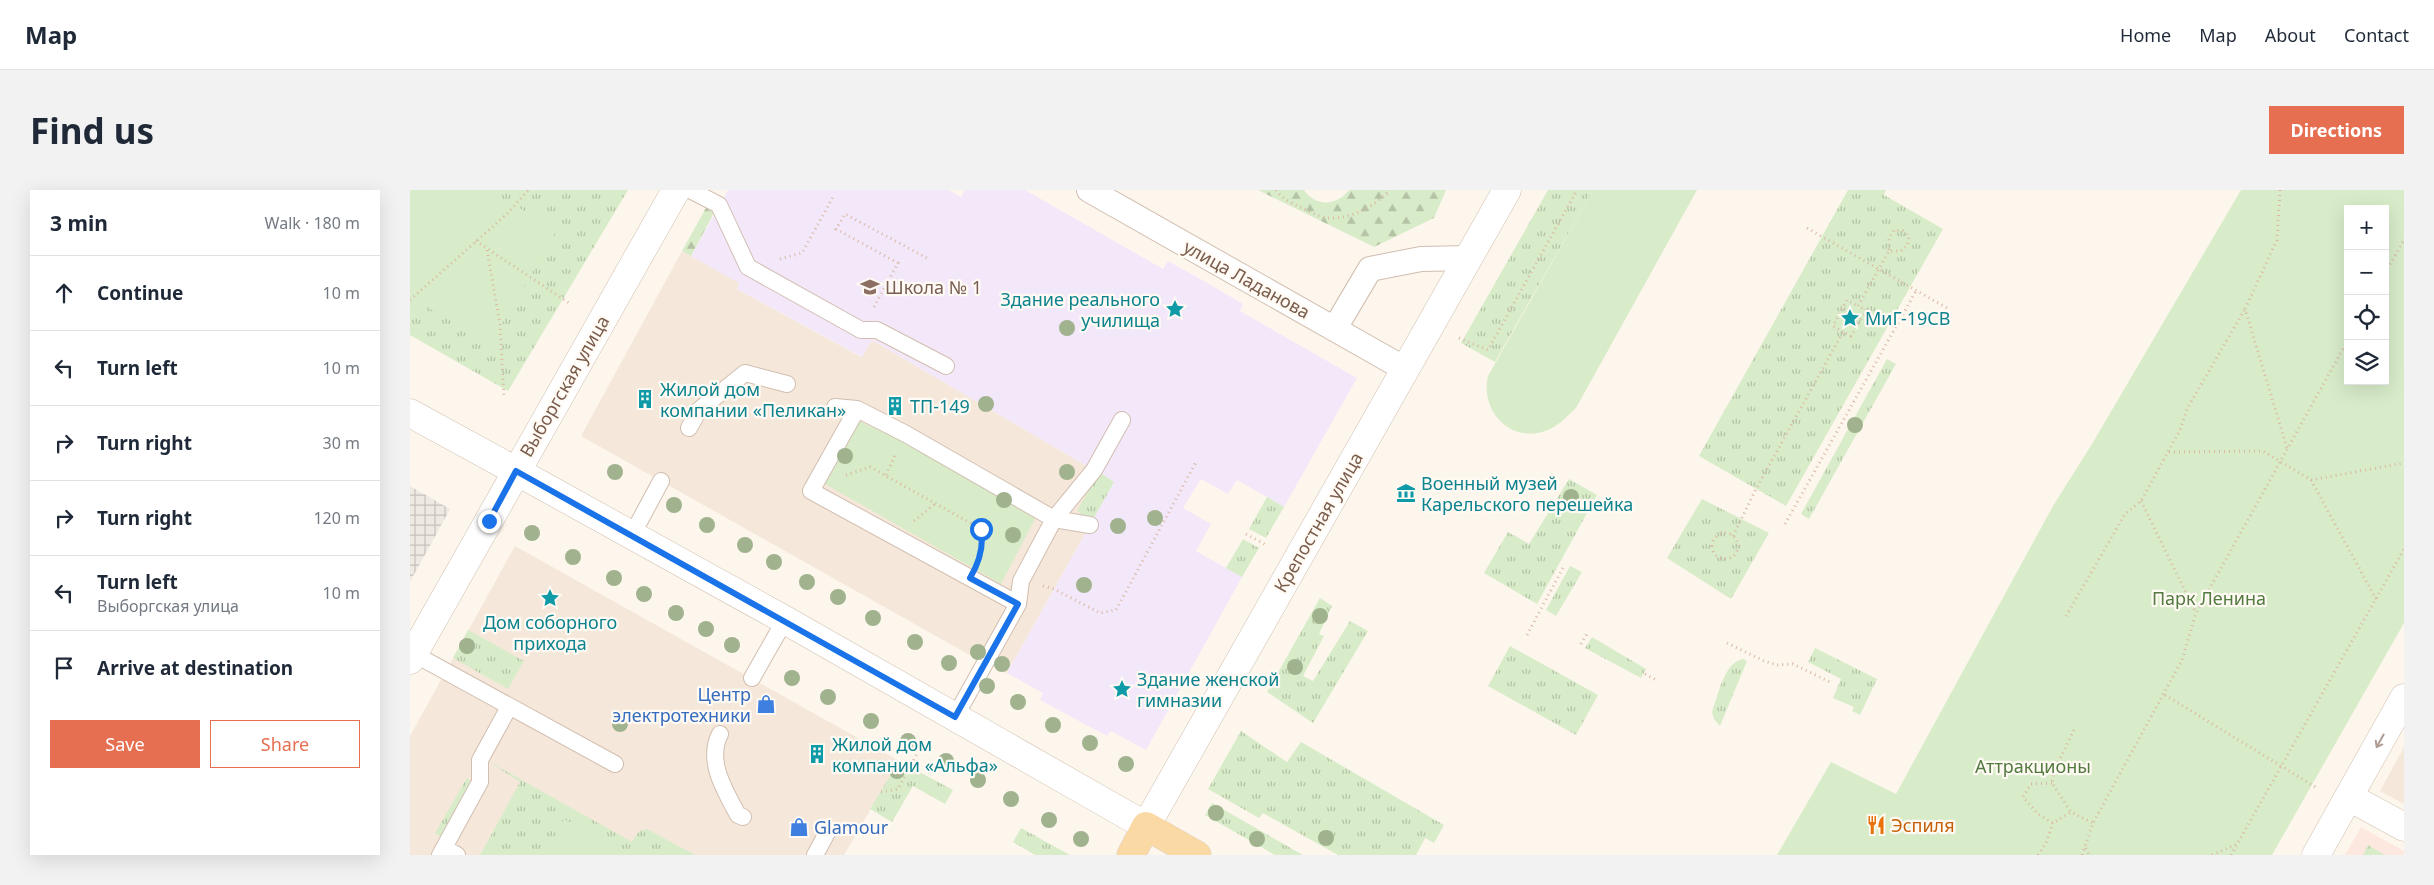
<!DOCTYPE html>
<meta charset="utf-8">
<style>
:root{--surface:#fff;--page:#f2f2f3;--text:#1f2937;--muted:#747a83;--line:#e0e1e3;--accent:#e76f51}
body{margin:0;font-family:"Noto Sans",sans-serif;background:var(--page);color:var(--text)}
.controls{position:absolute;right:15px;top:15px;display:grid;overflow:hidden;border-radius:0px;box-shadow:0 5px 20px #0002}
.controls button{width:45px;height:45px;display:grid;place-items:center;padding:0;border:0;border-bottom:1px solid var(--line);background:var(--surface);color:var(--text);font:25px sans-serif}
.stop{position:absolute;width:15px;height:15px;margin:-11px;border:4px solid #1a73e8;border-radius:50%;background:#fff}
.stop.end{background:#1a73e8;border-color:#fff;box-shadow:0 1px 5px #0008}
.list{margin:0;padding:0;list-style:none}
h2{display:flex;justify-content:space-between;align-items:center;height:65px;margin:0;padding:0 20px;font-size:21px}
h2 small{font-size:16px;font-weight:400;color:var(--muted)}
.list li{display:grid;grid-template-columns:32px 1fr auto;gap:15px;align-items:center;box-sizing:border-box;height:75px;padding:0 20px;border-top:1px solid var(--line)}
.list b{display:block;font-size:19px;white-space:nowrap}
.list p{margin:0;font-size:16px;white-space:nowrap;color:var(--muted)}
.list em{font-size:16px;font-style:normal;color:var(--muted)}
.actions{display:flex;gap:10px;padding:15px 20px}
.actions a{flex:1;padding:11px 0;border:1px solid var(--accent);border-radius:0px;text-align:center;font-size:18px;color:var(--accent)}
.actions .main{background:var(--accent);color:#fff}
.icon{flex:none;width:28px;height:28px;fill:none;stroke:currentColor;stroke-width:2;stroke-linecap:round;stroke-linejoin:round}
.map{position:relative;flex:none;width:1994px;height:665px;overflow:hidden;border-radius:0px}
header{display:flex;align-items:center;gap:30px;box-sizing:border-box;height:70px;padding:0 25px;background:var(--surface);border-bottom:1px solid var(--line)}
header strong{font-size:24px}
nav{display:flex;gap:28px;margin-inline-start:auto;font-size:18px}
.intro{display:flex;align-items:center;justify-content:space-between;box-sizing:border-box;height:120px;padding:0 30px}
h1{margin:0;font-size:35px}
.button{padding:12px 22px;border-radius:0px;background:var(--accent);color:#fff;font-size:18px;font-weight:700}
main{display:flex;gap:30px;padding:0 30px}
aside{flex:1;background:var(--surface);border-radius:0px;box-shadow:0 5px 20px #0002}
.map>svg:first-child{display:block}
.residential{fill:#f5e8da}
.commercial{fill:#fde8e0}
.industrial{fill:url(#industrial-grid)}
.education{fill:#f3e8fa}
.grass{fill:url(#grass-tufts)}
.forest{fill:url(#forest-firs)}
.park{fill:#d8ecc9;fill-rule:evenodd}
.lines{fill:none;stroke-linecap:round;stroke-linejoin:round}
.service-casing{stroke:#d1beb0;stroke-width:18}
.pedestrian-casing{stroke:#d1beb0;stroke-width:26}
.minor-casing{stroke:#d1beb0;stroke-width:29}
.tertiary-casing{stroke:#d1beb0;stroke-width:29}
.primary-casing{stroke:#dad1cd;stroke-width:29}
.path{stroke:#d9b8a5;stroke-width:3;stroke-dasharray:1 4;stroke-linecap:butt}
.service{stroke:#fff;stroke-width:16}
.pedestrian{stroke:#fff;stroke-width:24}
.minor{stroke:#fff;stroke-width:28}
.tertiary{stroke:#fff;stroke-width:28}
.primary{stroke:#fbd9a5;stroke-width:28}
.tree{fill:#a0b28e}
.oneway{stroke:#af9d94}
.route{stroke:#1a73e8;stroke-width:6}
.labels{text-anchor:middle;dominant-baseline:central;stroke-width:4.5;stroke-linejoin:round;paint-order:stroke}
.street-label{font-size:18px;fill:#7a5c4d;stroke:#fffaf3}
.education-label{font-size:18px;fill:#785e54;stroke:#fffaf3;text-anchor:start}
.culture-label{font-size:18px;fill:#0d838f;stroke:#fffaf3;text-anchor:start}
.park-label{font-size:18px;fill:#537a41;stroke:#fffaf3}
.shop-label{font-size:18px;fill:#366cbe;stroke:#fffaf3;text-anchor:end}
.food-label{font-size:18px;fill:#c56008;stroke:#fffaf3;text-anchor:start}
</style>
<header>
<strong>Map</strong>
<nav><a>Home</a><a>Map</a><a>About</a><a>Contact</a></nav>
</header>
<div class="intro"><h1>Find us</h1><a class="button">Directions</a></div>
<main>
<aside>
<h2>3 min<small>Walk · 180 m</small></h2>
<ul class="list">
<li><svg class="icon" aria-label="ahead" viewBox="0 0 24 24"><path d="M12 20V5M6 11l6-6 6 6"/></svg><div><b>Continue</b></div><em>10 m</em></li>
<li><svg class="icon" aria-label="left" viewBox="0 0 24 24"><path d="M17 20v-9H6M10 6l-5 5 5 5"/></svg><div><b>Turn left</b></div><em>10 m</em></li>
<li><svg class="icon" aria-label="right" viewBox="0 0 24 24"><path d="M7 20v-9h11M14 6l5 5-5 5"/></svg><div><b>Turn right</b></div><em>30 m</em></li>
<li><svg class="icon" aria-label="right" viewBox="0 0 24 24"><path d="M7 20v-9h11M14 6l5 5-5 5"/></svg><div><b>Turn right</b></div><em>120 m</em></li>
<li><svg class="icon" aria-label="left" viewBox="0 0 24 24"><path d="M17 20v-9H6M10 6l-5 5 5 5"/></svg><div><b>Turn left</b><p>Выборгская улица</p></div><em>10 m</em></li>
<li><svg class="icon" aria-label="arrive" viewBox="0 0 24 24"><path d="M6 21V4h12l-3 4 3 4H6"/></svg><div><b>Arrive at destination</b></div></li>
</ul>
<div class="actions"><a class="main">Save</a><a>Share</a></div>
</aside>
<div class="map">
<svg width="1994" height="665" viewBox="0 0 1994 665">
<defs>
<pattern id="industrial-grid" width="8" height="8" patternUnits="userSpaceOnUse" patternTransform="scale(1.25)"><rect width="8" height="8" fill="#efe9e4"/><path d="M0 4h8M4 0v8" fill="none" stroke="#c7c0bb"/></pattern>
<pattern id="grass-tufts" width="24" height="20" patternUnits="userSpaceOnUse" patternTransform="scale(1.25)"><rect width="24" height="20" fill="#d8ecc9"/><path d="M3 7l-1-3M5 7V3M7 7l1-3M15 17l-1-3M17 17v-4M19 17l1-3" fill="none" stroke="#b4c2a5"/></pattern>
<pattern id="forest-firs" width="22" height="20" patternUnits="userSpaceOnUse" patternTransform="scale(1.25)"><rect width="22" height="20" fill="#d8ecc9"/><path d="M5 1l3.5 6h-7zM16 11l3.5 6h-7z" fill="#b4c2a5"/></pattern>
</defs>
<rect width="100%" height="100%" fill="#fdf6ec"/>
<path class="residential" d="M272 61 330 93 327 99 451 167 462 150 704 292 597 483 556 463 171 246Z
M105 356 489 571 434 665H0V546Z
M1994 557V614L1970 601Z"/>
<path class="commercial" d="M1951 637 1994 661V665H1935Z"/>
<path class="industrial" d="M0 296 40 319 0 392Z"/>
<path class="education" d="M318 0H539L551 7 555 0H615L753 79 758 71 794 91 833 114 830 121 947 188 874 317 827 290 818 304 791 289 773 318 801 334 786 361 832 387 736 560 701 541 697 546 630 510 633 503 597 483 704 292 462 150 452 167 327 99 329 93 281 66Z"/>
<path class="grass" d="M0 0H218L98 201 0 145Z
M1138 0H1183L1085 172 1051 153Z
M1438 0H1476L1474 5 1533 39 1376 316 1289 266Z
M1477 169 1486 174 1399 329 1391 324Z
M689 282 704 292 682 331 667 321Z
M1159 289 1187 305 1127 414 1074 383 1098 342 1119 354Z
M857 307 874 317 856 348 839 339Z
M1292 309 1359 343 1321 409 1257 368Z
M833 349 849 358 832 387 816 378Z
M1160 376 1172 382 1146 426 1136 420Z
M910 408 922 416 909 444 914 446 893 486 903 491 940 431 958 441 903 533 857 502Z
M58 440 114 471 98 499 43 468Z
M1182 447 1236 479 1231 488 1175 458Z
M1100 456 1188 505 1166 545 1078 496Z
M1405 458 1467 489 1450 525 1442 521 1444 517 1423 508 1431 489 1398 472Z
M1333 469 1337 471 1310 536 1304 529 1302 522C1308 506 1314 472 1333 469Z
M831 541 877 572 891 552 1034 635 1024 653 1015 648 1006 665H928L853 623 849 628 798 599Z
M76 570 222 652 229 641 237 639 285 665H70L110 592Z
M489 571 543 600 535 614 503 596 482 632 460 619Z
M57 588 62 592 31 647 25 643Z
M802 613 893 665H865L795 625Z
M611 638 660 665H625L603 652Z
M1958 655 1975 665H1953Z"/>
<path class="forest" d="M848 0H894C905 17 927 16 939 0H1036L1024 28 964 57Z
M297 16 305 21 281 66 272 61Z"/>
<path class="park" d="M0 0H78L147 40 80 154 0 107Z
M1183 0H1287L1166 218C1156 227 1148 237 1135 241 1100 253 1070 221 1078 186Z
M1831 0H1994V433L1862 665H1367L1421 572 1486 604 1643 316 1682 254ZM1938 19H1975V191H1938Z
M449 231 493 252 626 327 591 394 415 294Z
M154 629 219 665H134Z"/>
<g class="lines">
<g class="service-casing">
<path id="service" d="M280 0 309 15 338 77 451 140H467L536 176
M425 217 447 219 496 244 644 329 680 335
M447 219 401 301 608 414
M279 238 289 220 335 183 377 194
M222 345 251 291
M4 464 205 574
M342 488 375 430
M545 527 608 414 611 391 644 329 684 280 712 230
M310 544C296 571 315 601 328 625L333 627
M34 658 47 665
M30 665 70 592V570L99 517
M405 665 418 641"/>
</g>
<g class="pedestrian-casing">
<path id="pedestrian" d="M679 0 995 179
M925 138 960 79 1011 69 1059 68"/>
</g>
<g class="minor-casing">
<path id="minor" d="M0 223 106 281
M1939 607 1994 637
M1906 665 1994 508"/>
</g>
<g class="tertiary-casing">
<path id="tertiary" d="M106 281 375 430 736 636 1097 0
M0 470 266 0"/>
</g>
<g class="primary-casing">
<path id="primary" d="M721 665 736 636 787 665"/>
</g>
<path class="path" d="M866 0C872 9 883 14 892 18 899 21 909 27 917 28 941 30 965 16 980 0
M1870 0 1867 50 1835 119 1877 258
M1397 38 1537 118
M66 51 159 113
M77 60 90 134 94 208
M370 69 392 63 423 7
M1975 83 1994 50
M0 110 98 23 118 0
M464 117 488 73 426 39 435 24 517 68
M1433 142 1423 136 1437 110 1448 116
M1049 148 1078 160 1167 0
M1759 262 1853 261 1901 290 1966 409
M436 285 460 277 571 339 573 351 569 366
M476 285 485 265
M1901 290 1994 273
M1731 311 1786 423
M504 331 526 313
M1375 334 1506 101
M1302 356a13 13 0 1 1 26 0a13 13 0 1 1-26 0Z
M836 344 858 356
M1323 346 1346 299 1433 142 1441 146 1456 120 1448 116 1479 61H1491L1497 56 1499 47 1493 41 1484 40 1479 48V61
M633 396 644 399 690 423 706 420 786 272
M1656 426 1715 324 1731 311 1770 240 1777 219 1835 119
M1117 445 1154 376
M1317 453 1354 471 1367 475 1383 474 1422 493
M1171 454 1177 444
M1235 484 1248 491
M1755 505 1907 598
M1664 540 1644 581 1642 593 1661 622 1683 633
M1642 593 1621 594 1613 607 1628 624 1643 633 1661 622
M471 602 488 599 514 551
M1676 658 1679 665
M1628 665 1636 653 1643 633
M1672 665 1683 633 1772 470 1786 423 1938 150
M1802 665 1827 654
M1821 665 1994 359"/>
<use href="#service" class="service"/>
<use href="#pedestrian" class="pedestrian"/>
<use href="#minor" class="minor"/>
<use href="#tertiary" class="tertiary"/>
<use href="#primary" class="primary"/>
</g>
<g class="tree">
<circle cx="657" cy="138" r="8"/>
<circle cx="576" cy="214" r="8"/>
<circle cx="1445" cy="235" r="8"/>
<circle cx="435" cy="266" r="8"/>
<circle cx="205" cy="282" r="8"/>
<circle cx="657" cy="282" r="8"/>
<circle cx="1161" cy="307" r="8"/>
<circle cx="594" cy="310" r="8"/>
<circle cx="264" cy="315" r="8"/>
<circle cx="745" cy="328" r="8"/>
<circle cx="297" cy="335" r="8"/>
<circle cx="708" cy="336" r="8"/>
<circle cx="122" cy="343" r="8"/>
<circle cx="603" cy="345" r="8"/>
<circle cx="335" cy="355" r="8"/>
<circle cx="163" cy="367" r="8"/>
<circle cx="364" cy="372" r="8"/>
<circle cx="204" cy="388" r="8"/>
<circle cx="397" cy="392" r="8"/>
<circle cx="674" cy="395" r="8"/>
<circle cx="234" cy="404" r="8"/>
<circle cx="428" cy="407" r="8"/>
<circle cx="266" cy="423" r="8"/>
<circle cx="910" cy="426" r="8"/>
<circle cx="463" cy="428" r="8"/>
<circle cx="296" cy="439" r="8"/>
<circle cx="505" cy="452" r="8"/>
<circle cx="322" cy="455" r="8"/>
<circle cx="57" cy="456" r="8"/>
<circle cx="568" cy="462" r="8"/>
<circle cx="539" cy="473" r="8"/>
<circle cx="592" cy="474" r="8"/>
<circle cx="885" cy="477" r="8"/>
<circle cx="382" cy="488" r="8"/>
<circle cx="577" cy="496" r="8"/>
<circle cx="418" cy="507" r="8"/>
<circle cx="608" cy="512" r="8"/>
<circle cx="461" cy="531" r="8"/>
<circle cx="210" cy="534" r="8"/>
<circle cx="643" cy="535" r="8"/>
<circle cx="498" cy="551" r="8"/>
<circle cx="680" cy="553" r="8"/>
<circle cx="536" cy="571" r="8"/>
<circle cx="716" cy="574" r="8"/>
<circle cx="487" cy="581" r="8"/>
<circle cx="568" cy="590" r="8"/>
<circle cx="601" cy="609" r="8"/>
<circle cx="806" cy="623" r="8"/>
<circle cx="639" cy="630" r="8"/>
<circle cx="916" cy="648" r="8"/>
<circle cx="671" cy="649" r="8"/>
<circle cx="847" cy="649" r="8"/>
</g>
<defs><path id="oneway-shaft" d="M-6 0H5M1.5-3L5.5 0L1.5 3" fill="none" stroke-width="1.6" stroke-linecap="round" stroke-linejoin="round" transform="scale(1.25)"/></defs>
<use class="oneway" href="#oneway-shaft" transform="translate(1970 551) rotate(119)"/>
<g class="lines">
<path class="route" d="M79 331 106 281 545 527 608 414 560 388C569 373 574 356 571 339"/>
</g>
<defs>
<g id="school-bare" transform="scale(1.5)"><path d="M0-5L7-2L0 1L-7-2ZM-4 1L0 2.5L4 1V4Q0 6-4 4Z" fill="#8d6e63" stroke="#fffaf3" stroke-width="2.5" paint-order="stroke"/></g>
<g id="sight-bare" transform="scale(1.5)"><path d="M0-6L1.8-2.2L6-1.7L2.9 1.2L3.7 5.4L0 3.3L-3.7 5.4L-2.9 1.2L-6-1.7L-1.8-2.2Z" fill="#0f9aa8" stroke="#fffaf3" stroke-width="2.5" paint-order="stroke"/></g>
<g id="building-bare" transform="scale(1.5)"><path d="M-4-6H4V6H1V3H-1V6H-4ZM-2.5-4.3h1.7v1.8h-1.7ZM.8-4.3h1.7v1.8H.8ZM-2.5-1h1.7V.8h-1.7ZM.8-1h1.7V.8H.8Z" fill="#0f9aa8" stroke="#fffaf3" stroke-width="2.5" paint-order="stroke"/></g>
<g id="museum-bare" transform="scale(1.5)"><path d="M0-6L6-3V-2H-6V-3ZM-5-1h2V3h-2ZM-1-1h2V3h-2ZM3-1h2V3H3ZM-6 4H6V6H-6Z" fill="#0f9aa8" stroke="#fffaf3" stroke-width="2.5" paint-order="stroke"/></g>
<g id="shop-bare" transform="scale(1.5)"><path d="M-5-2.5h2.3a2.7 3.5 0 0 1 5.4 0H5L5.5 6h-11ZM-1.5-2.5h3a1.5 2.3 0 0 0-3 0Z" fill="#3f7fe0" stroke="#fffaf3" stroke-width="2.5" paint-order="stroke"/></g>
<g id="restaurant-bare" transform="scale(1.5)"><path d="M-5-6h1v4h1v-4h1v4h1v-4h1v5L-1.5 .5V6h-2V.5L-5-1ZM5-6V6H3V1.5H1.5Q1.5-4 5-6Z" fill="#e8710a" stroke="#fffaf3" stroke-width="2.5" paint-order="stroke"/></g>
</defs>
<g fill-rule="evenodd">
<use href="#school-bare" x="460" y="97"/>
<use href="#sight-bare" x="765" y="119"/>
<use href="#sight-bare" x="1440" y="128"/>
<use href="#building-bare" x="235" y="209"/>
<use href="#building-bare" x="485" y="216"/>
<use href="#museum-bare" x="996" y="303"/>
<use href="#sight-bare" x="140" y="408"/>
<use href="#sight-bare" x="712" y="499"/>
<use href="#shop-bare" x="356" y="514"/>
<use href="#building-bare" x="407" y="564"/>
<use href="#restaurant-bare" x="1466" y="635"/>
<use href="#shop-bare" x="389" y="637"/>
</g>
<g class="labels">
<g class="street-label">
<text transform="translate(837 89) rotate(29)">улица Ладанова</text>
<text transform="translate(154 196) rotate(-60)">Выборгская улица</text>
<text transform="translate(908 332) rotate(-60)">Крепостная улица</text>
</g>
<g class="education-label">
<text x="475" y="97">Школа № 1</text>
</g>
<g class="culture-label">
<text x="750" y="109" text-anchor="end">Здание реального<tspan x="750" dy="21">училища</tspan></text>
<text x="1455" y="128">МиГ-19СВ</text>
<text x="250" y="199">Жилой дом<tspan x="250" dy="21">компании «Пеликан»</tspan></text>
<text x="500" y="216">ТП-149</text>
<text x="1011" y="293">Военный музей<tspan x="1011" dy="21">Карельского перешейка</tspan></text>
<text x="140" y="432" text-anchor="middle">Дом соборного<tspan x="140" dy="21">прихода</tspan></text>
<text x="727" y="489">Здание женской<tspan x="727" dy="21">гимназии</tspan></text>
<text x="422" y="554">Жилой дом<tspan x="422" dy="21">компании «Альфа»</tspan></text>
</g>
<g class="park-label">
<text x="1799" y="408">Парк Ленина</text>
<text x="1623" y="576">Аттракционы</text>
</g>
<g class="shop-label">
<text x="341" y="504">Центр<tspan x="341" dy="21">электротехники</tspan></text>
<text x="404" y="637" text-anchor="start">Glamour</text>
</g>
<g class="food-label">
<text x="1481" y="635">Эспиля</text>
</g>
</g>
</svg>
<div class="controls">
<button>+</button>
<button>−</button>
<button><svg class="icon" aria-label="locate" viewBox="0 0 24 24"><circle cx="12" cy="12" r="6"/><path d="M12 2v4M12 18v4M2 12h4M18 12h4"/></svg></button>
<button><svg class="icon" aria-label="layers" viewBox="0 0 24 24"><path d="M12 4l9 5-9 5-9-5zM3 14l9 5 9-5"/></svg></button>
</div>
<div class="stop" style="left:571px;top:339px"></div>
<div class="stop end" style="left:79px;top:331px"></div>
</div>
</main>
